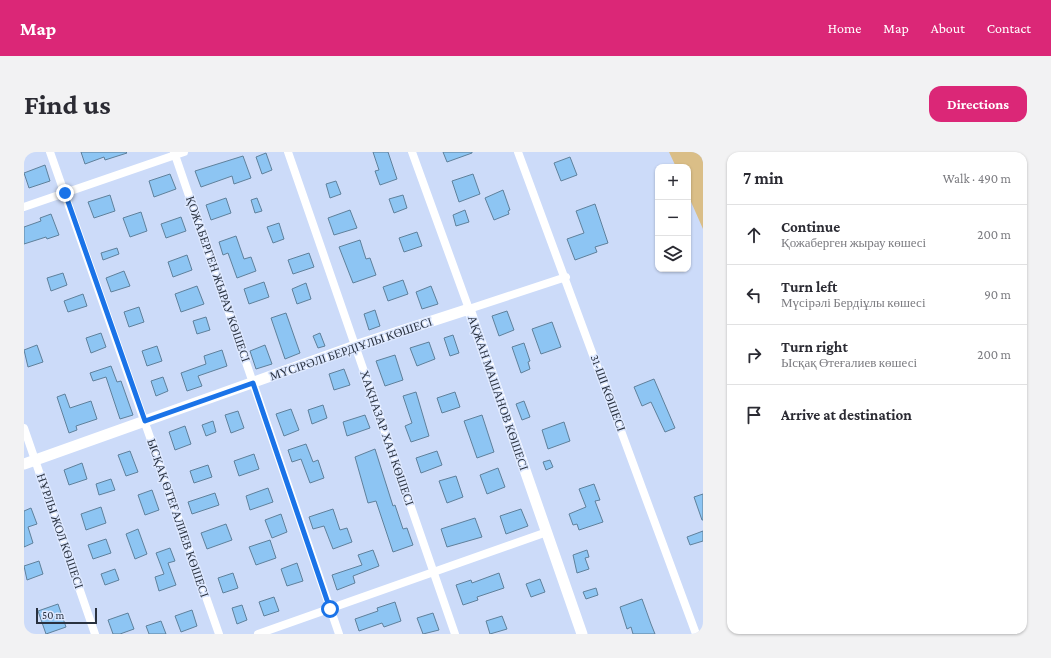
<!DOCTYPE html>
<meta charset="utf-8">
<style>
:root{--surface:#fff;--page:#f2f2f3;--text:#2b2b33;--muted:#7c7c81;--line:#e1e1e2;--accent:#db2777}
body{margin:0;font-family:"Crimson Pro",serif;background:var(--page);color:var(--text)}
.controls{position:absolute;right:12px;top:12px;display:grid;overflow:hidden;border-radius:8px;box-shadow:0 1px 3px #0004}
.controls button{width:36px;height:36px;display:grid;place-items:center;padding:0;border:0;border-bottom:1px solid var(--line);background:var(--surface);color:var(--text);font:20px sans-serif}
.scale{position:absolute;left:12px;bottom:10px;width:61px;box-sizing:border-box;padding-left:4px;border:2px solid #29313f;border-top:0;font-size:11px;line-height:14px;white-space:nowrap;color:#29313f;-webkit-text-stroke:3px #dde8ff;paint-order:stroke}
.stop{position:absolute;width:12px;height:12px;margin:-9px;border:3px solid #1a73e8;border-radius:50%;background:#fff}
.stop.end{background:#1a73e8;border-color:#fff;box-shadow:0 1px 4px #0008}
.list{margin:0;padding:0;list-style:none}
h2{display:flex;justify-content:space-between;align-items:center;height:52px;margin:0;padding:0 16px;font-size:17px}
h2 small{font-size:13px;font-weight:400;color:var(--muted)}
.list li{display:grid;grid-template-columns:26px 1fr auto;gap:12px;align-items:center;box-sizing:border-box;height:60px;padding:0 16px;border-top:1px solid var(--line)}
.list b{display:block;font-size:15px;white-space:nowrap}
.list p{margin:0;font-size:13px;white-space:nowrap;color:var(--muted)}
.list em{font-size:13px;font-style:normal;color:var(--muted)}
.icon{flex:none;width:22px;height:22px;fill:none;stroke:currentColor;stroke-width:2;stroke-linecap:round;stroke-linejoin:round}
.map{position:relative;flex:none;width:679px;height:482px;overflow:hidden;border-radius:12px}
header{display:flex;align-items:center;gap:24px;box-sizing:border-box;height:56px;padding:0 20px;background:var(--accent);color:#fff}
header strong{font-size:19px}
nav{display:flex;gap:22px;margin-inline-start:auto;font-size:14px}
.intro{display:flex;align-items:center;justify-content:space-between;box-sizing:border-box;height:96px;padding:0 24px}
h1{margin:0;font-size:28px}
.button{padding:10px 18px;border-radius:12px;background:var(--accent);color:#fff;font-size:14px;font-weight:700}
main{display:flex;gap:24px;padding:0 24px}
aside{flex:1;background:var(--surface);border-radius:12px;box-shadow:0 1px 3px #0004}
.map>svg:first-child{display:block}
.green{fill:#dabe87}
.building{fill:#8dc5f3;stroke:#5f809b}
.lines{fill:none;stroke-linecap:round;stroke-linejoin:round}
.street{stroke:#fff;stroke-width:8}
.secondary{stroke:#fff;stroke-width:11}
.route{stroke:#1a73e8;stroke-width:5}
.labels{text-anchor:middle;dominant-baseline:central;stroke-width:3;stroke-linejoin:round;paint-order:stroke}
.street-label{font-size:12px;fill:#29313f;stroke:#dde8ff}
</style>
<header>
<strong>Map</strong>
<nav><a>Home</a><a>Map</a><a>About</a><a>Contact</a></nav>
</header>
<div class="intro"><h1>Find us</h1><a class="button">Directions</a></div>
<main>
<div class="map">
<svg width="679" height="482" viewBox="0 0 679 482">
<rect width="100%" height="100%" fill="#ccdbf9"/>
<path class="green" d="M645 0H679V77L664 43V15H652Z"/>
<path class="building" d="M57 0H102L103 1 81 8 80 5 61 12Z
M349 0H364L373 27 356 33 351 19 355 18Z
M419 0H448V1L423 10Z
M242 1 248 18 238 22 232 5Z
M219 4 227 26 210 32 208 24 177 35 171 19Z
M546 5 553 23 537 29 530 11Z
M21 13 26 29 5 36 0 21Z
M146 22 152 37 130 45 125 29Z
M449 22 456 42 435 50 428 29Z
M312 29 317 42 306 46 302 32Z
M479 38 486 58 484 59 485 62 470 68 461 46Z
M86 43 91 59 70 66 64 50Z
M379 43 383 56 370 61 365 47Z
M202 46 207 61 187 68 182 53Z
M233 46 238 59 231 61 227 48Z
M571 52 584 91 571 95 573 100 551 108 543 87 560 81 552 59Z
M326 58 333 76 310 83 304 66Z
M441 58 445 70 432 74 429 63Z
M117 60 123 79 106 85 99 66Z
M27 62 35 83 23 87 22 85 0 92V75L17 69 16 66Z
M157 65 162 79 142 86 137 72Z
M255 71 260 87 249 91 243 75Z
M393 80 398 94 380 100 375 86Z
M212 84 220 107 227 105 232 119 213 126 204 101 199 103 195 90Z
M336 88 342 107 346 106 352 123 329 131 315 95Z
M93 96 95 102 79 108 77 101Z
M285 101 290 115 269 122 264 108Z
M163 103 168 118 149 125 144 110Z
M100 119 106 134 87 140 82 126Z
M39 121 43 133 27 139 23 126Z
M379 128 384 142 364 149 359 135Z
M240 130 245 145 225 152 220 137Z
M282 131 287 147 273 152 268 137Z
M173 134 180 152 157 160 151 142Z
M407 134 414 152 398 157 392 140Z
M59 142 63 154 44 160 40 149Z
M115 155 120 170 105 175 100 160Z
M351 158 356 174 345 178 340 162Z
M483 159 490 178 475 184 468 164Z
M262 161 276 201 261 207 247 166Z
M182 165 186 178 173 182 169 169Z
M528 170 537 195 517 202 508 177Z
M77 181 82 195 67 201 62 186Z
M296 181 301 194 294 196 289 184Z
M429 183 435 201 426 204 420 186Z
M405 190 411 207 393 214 386 196Z
M500 191 506 209 504 210 506 217 497 221 488 195Z
M13 193 19 210 4 215 0 198Z
M241 193 248 212 232 217 226 199Z
M133 194 138 209 123 214 118 199Z
M198 198 203 214 174 224 178 234 163 239 157 221 182 212 180 204Z
M371 203 379 228 361 234 352 209Z
M87 214 93 230 97 229 109 263 96 267 82 225 69 229 66 221Z
M320 217 326 233 310 238 305 222Z
M139 225 144 239 132 244 127 229Z
M630 227 651 276 641 280 627 250 618 254 610 235Z
M392 240 405 284 387 290 381 274 388 271 379 244Z
M431 240 436 255 418 261 413 246Z
M41 242 46 256 67 249 73 267 52 274 53 278 45 281 33 245Z
M500 249 506 265 498 268 492 252Z
M299 253 303 266 288 272 284 258Z
M267 257 275 278 260 284 252 262Z
M214 259 220 276 207 281 201 263Z
M341 263 346 276 323 284 319 270Z
M458 263 470 300 453 306 440 269Z
M189 269 192 280 182 284 178 273Z
M540 270 546 289 524 297 518 278Z
M161 274 167 292 151 298 145 280Z
M282 292 289 310 294 308 300 326 286 331 277 307 268 310 264 298Z
M351 297 369 354 371 353 379 377 383 376 389 393 369 400 352 349 344 351 331 305Z
M106 299 114 320 102 324 94 303Z
M413 299 418 313 397 321 392 306Z
M230 302 235 317 215 324 210 309Z
M526 308 529 315 522 318 519 310Z
M58 311 63 327 45 333 40 318Z
M184 313 188 325 170 331 166 319Z
M474 316 481 335 463 342 456 323Z
M432 324 439 345 423 351 415 329Z
M87 327 91 338 75 343 72 332Z
M570 332 576 348 571 349 579 370 555 378 553 372 549 373 545 362 562 355 555 337Z
M244 336 249 350 226 358 222 344Z
M128 338 135 358 121 363 114 343Z
M191 341 195 353 168 362 164 350Z
M679 342V368H678L670 345Z
M77 355 82 371 62 378 57 362Z
M7 356 13 372 4 375 9 391 0 395V359Z
M309 357 316 378 323 376 328 390 309 397 300 374 289 377 285 365Z
M497 357 504 374 482 382 476 364Z
M257 362 263 380 248 386 241 368Z
M451 366 458 385 423 395 417 377Z
M202 372 208 388 183 397 177 381Z
M114 377 123 402 111 407 102 382Z
M679 379V389L666 393 663 385Z
M82 387 87 401 69 407 64 393Z
M246 388 252 406 232 413 225 395Z
M146 396 151 409 144 411 152 433 135 439 131 425 140 422 132 401Z
M349 398 355 414 329 424 331 431 313 438 308 423 338 413 334 403Z
M563 398 565 405 561 406 565 417 553 421 549 403Z
M15 409 19 422 3 428 0 414Z
M273 411 279 429 263 434 257 417Z
M91 417 95 428 81 433 77 422Z
M209 421 214 436 199 441 194 426Z
M475 421 480 436 453 445 454 448 439 453 432 433 447 428 448 431Z
M516 427 521 440 507 445 502 432Z
M572 436 574 443 562 447 559 440Z
M250 445 255 459 240 464 235 450Z
M618 447 627 472 631 482H609L607 475 603 477 596 455Z
M371 450 377 469 360 475 358 471 335 479 331 467 354 459 353 456Z
M34 452 42 475 22 482 14 459Z
M218 453 223 468 213 472 208 456Z
M168 458 173 474 157 480 151 464Z
M104 461 110 477 96 482H89L84 468Z
M409 461 415 478 399 482 393 466Z
M478 464 483 477 466 482 462 469Z
M137 469 142 482H125L122 474Z"/>
<g class="lines">
<path class="street" d="M26 0 195 482
M150 0 315 482
M264 0 431 482
M388 0 445 157 542 125
M494 0 672 482
M0 55 160 0
M0 276 71 482
M234 482 523 380"/>
<path class="secondary" d="M0 312 331 194 445 157 558 482"/>
</g>
<g class="lines">
<path class="route" d="M41 41 121 269 229 231 306 457"/>
</g>
<g class="labels">
<g class="street-label">
<text transform="translate(194 127) rotate(71)">ҚОЖАБЕРГЕН ЖЫРАУ КӨШЕСІ</text>
<text transform="translate(327 197) rotate(-19)">МҮСІРӘЛІ БЕРДІҰЛЫ КӨШЕСІ</text>
<text transform="translate(474 241) rotate(71)">АҚЖАН МАШАНОВ КӨШЕСІ</text>
<text transform="translate(584 241) rotate(70)">31-ШІ КӨШЕСІ</text>
<text transform="translate(363 286) rotate(71)">ХАҚНАЗАР ХАН КӨШЕСІ</text>
<text transform="translate(154 366) rotate(71)">ЫСҚАҚ ӨТЕҒАЛИЕВ КӨШЕСІ</text>
<text transform="translate(36 379) rotate(71)">НҰРЛЫ ЖОЛ КӨШЕСІ</text>
</g>
</g>
</svg>
<div class="controls">
<button>+</button>
<button>−</button>
<button><svg class="icon" aria-label="layers" viewBox="0 0 24 24"><path d="M12 4l9 5-9 5-9-5zM3 14l9 5 9-5"/></svg></button>
</div>
<div class="scale">50 m</div>
<div class="stop" style="left:306px;top:457px"></div>
<div class="stop end" style="left:41px;top:41px"></div>
</div>
<aside>
<h2>7 min<small>Walk · 490 m</small></h2>
<ul class="list">
<li><svg class="icon" aria-label="ahead" viewBox="0 0 24 24"><path d="M12 20V5M6 11l6-6 6 6"/></svg><div><b>Continue</b><p>Қожаберген жырау көшесі</p></div><em>200 m</em></li>
<li><svg class="icon" aria-label="left" viewBox="0 0 24 24"><path d="M17 20v-9H6M10 6l-5 5 5 5"/></svg><div><b>Turn left</b><p>Мүсірәлі Бердіұлы көшесі</p></div><em>90 m</em></li>
<li><svg class="icon" aria-label="right" viewBox="0 0 24 24"><path d="M7 20v-9h11M14 6l5 5-5 5"/></svg><div><b>Turn right</b><p>Ысқақ Өтеғалиев көшесі</p></div><em>200 m</em></li>
<li><svg class="icon" aria-label="arrive" viewBox="0 0 24 24"><path d="M6 21V4h12l-3 4 3 4H6"/></svg><div><b>Arrive at destination</b></div></li>
</ul>
</aside>
</main>
